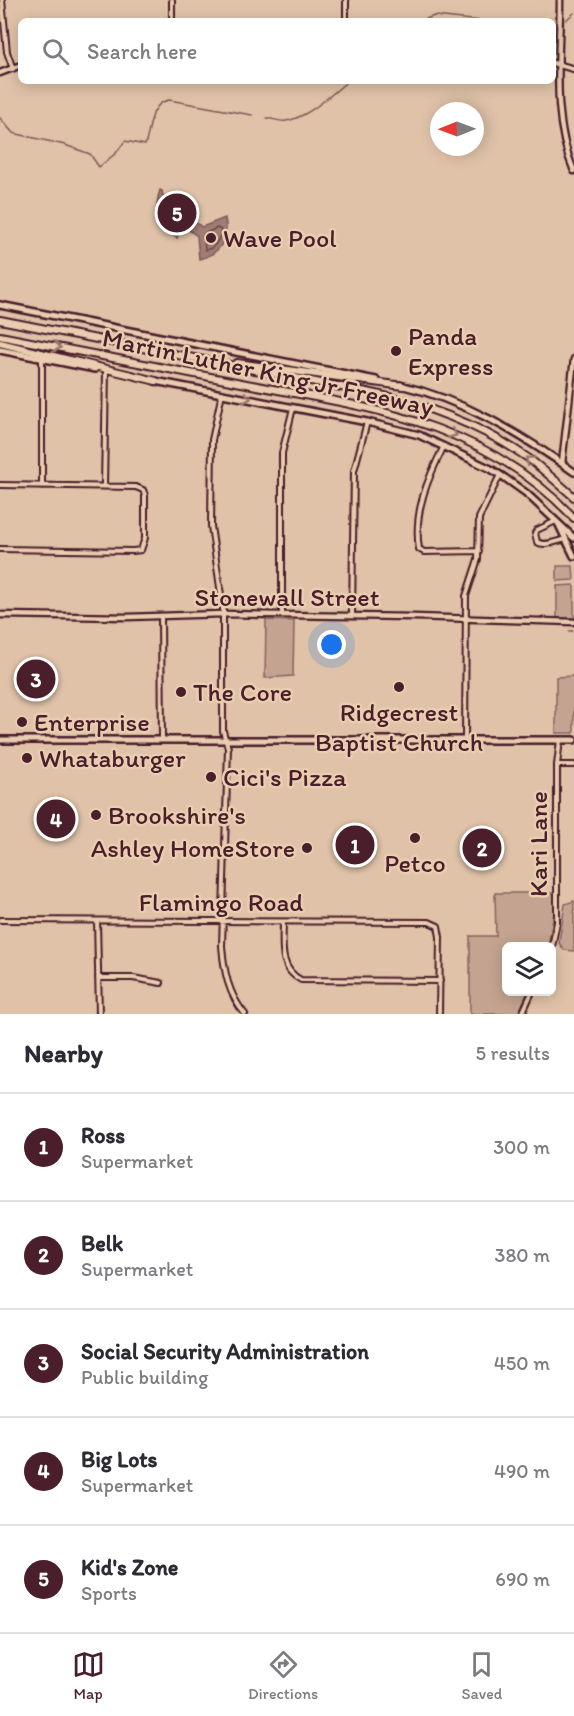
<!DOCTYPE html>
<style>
:root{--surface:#fff;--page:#f7f7f7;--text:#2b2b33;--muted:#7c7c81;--line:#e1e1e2;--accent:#4a1f2b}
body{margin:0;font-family:Itim,sans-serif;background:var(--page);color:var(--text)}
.controls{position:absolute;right:18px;bottom:18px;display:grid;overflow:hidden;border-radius:9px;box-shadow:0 3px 15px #0003}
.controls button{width:54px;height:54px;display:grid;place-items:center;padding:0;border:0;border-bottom:2px solid var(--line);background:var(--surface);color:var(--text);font:30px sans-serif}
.compass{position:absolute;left:430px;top:102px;width:54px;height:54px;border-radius:50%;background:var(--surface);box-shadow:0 3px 15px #0003;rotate:269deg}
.you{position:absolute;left:332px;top:645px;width:21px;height:21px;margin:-15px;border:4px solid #fff;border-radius:50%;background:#1a73e8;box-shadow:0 0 0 9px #1a73e833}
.badge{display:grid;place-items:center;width:39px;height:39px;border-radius:50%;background:var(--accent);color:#fff;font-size:20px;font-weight:700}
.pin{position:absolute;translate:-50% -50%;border:3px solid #fff;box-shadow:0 2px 6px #0006}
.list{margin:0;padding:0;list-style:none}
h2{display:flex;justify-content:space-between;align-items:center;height:78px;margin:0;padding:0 24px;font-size:26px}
h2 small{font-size:20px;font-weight:400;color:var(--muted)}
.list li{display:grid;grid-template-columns:39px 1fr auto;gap:18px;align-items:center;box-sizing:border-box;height:108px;padding:0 24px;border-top:2px solid var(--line)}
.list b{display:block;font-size:22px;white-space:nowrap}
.list p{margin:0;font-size:20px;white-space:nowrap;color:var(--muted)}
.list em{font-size:20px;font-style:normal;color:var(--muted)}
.icon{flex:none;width:33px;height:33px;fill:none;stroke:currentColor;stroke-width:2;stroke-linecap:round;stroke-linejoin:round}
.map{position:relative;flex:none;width:574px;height:1014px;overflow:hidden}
.search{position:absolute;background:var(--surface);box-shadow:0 3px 15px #0003;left:18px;right:18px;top:18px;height:66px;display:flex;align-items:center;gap:15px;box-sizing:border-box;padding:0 21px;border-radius:9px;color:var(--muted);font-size:22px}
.sheet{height:618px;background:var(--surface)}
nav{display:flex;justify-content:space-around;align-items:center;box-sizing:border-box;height:84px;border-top:2px solid var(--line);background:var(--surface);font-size:16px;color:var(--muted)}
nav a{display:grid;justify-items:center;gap:3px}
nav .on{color:var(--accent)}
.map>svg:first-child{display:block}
.green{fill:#c4a490;stroke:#87625e;stroke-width:1.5}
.water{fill:#a07d73;stroke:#7e5756;stroke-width:1.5}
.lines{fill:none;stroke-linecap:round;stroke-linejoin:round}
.shore{stroke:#6c4548;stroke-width:1.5}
.stream{stroke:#7e5756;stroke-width:1.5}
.minor-casing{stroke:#4a1f2b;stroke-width:8}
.tertiary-casing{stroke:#4a1f2b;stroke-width:9}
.secondary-casing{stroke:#4a1f2b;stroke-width:10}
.primary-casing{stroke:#4a1f2b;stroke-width:10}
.motorway-casing{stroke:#4a1f2b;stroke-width:10}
.minor{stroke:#e9cdb0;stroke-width:4}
.tertiary{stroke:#e9cdb0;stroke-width:4.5}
.secondary{stroke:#e9cdb0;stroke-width:5}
.primary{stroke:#e9cdb0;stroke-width:5}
.motorway{stroke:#e9cdb0;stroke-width:6}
.oneway{stroke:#9a766e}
.poi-dot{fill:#4a1f2b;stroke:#e9cdb0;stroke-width:2}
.labels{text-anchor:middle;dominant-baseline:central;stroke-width:5;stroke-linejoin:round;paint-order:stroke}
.poi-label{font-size:26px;fill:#4a1f2b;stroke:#e9cdb0;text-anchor:start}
.street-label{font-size:26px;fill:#4a1f2b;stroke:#e9cdb0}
</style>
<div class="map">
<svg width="574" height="1014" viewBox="0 0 574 1014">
<rect width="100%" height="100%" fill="#dfc2a8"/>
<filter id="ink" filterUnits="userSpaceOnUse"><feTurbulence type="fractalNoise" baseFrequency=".0167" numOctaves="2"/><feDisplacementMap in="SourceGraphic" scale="12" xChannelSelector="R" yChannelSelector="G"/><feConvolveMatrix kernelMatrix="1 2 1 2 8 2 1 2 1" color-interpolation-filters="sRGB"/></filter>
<g filter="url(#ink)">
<path class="green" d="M557 566H573L574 580 557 581Z
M574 585V618H557V586Z
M266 620 294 621 293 676 265 678Z
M574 676V733H556V677Z
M495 893H554V913L548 946H506V992H528L518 1014H470V936H496Z
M574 901V951L564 950 559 943 565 904Z"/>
<path class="water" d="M160 190 162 191 163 196H166V200H163V221L178 234 177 238C158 229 153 210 160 190Z
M180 204 184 207 186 214 183 215 180 222H176L169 217 167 212 171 207Z
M225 218C230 239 219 255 199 259L197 236 189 230 195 222 202 227Z"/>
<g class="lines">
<path class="shore" d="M217 228 221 230C220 239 215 249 205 250L204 234Z"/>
<path class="stream" d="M423 20 434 16 482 21
M566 20 574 13
M519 21 551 19
M0 118 13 133 65 145 90 154 99 167 116 153 125 141 145 145C151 129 149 103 169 100L252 115
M267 118C273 119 280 122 286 121 309 117 330 95 348 81
M569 631H573"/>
<g class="minor-casing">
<path id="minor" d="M2 0 7 52 13 69
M172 0V21
M346 0V21
M222 393 212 440 211 526 223 608V731L228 748 222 946C224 971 228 994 245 1014
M444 446C428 478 413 512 419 549L424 552 479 551
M0 485 136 487 143 490 145 495V538L141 550 133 551 0 549
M42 486V359
M104 486 106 371
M556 521 537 530 535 533 537 542C545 547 557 541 566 539
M282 615V453L293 408
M352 616 354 471 367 422
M161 617 162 740
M465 740 466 596 478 559 479 518 500 475
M557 765H574
M0 920 429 922 438 926 440 937 439 1014
M97 921 99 1014
M283 922C283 943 278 969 301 980L440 981
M552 947 557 922V765L560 740
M98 978H133L161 983
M522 1014 532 992"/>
</g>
<g class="tertiary-casing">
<path id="tertiary" d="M560 0C560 57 551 118 574 171
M553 63 574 69
M0 73 21 65
M562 463 574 359
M0 615 127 617 223 614 414 617 574 622"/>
</g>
<g class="secondary-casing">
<path id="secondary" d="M0 305 376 380
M0 350 95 369
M155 381 367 422 419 435 491 469 505 478 526 493 574 538
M400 385C464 400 521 434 574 472
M559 525 574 556"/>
</g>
<g class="primary-casing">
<path id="primary" d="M0 740H574"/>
</g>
<g class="motorway-casing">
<path id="motorway" d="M0 320 372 393C427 405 482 426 528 458 544 470 559 484 574 497
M0 336C79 351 157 367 236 382 363 407 480 418 574 518
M0 343 156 381
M237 363 403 386"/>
</g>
<use href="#minor" class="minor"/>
<use href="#tertiary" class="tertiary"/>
<use href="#secondary" class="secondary"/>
<use href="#primary" class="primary"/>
<use href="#motorway" class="motorway"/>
</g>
<defs><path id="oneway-chevron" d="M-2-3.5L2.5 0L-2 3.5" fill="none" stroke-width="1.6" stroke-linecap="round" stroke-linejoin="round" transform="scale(1.5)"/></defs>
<g class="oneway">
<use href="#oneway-chevron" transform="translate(57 347) rotate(11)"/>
<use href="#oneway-chevron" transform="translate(247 398) rotate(11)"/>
<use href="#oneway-chevron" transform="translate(453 434) rotate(22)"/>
<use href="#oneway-chevron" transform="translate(529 460) rotate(-143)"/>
</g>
</g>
<g class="poi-dot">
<circle cx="211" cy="238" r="6"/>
<circle cx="396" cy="351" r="6"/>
<circle cx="399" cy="687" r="6"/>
<circle cx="181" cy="692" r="6"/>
<circle cx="22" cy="722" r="6"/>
<circle cx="27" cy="758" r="6"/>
<circle cx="211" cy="777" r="6"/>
<circle cx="96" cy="815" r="6"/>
<circle cx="415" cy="838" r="6"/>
<circle cx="307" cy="848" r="6"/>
</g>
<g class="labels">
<g class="poi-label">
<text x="223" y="238">Wave Pool</text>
<text x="408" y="336">Panda<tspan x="408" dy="30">Express</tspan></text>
<text x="193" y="692">The Core</text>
<text x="399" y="712" text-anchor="middle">Ridgecrest<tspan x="399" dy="30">Baptist Church</tspan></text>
<text x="34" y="722">Enterprise</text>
<text x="39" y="758">Whataburger</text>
<text x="223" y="777">Cici's Pizza</text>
<text x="108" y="815">Brookshire's</text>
<text x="295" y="848" text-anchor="end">Ashley HomeStore</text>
<text x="415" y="863" text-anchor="middle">Petco</text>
</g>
<g class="street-label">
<text transform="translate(268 372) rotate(12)">Martin Luther King Jr Freeway</text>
<text x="287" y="597">Stonewall Street</text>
<text transform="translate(538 844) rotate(-90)">Kari Lane</text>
<text x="221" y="902">Flamingo Road</text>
</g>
</g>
</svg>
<div class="controls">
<button><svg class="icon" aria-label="layers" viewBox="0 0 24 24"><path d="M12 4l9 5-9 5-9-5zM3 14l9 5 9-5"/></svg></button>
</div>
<svg class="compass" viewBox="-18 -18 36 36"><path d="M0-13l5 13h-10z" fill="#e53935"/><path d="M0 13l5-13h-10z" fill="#7c7c81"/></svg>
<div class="you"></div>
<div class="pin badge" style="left:355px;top:845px">1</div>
<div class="pin badge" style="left:482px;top:848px">2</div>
<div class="pin badge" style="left:36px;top:679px">3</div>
<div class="pin badge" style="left:56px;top:819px">4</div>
<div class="pin badge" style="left:177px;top:213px">5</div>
<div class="search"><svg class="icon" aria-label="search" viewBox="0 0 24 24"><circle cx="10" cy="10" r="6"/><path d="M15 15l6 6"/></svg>Search here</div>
</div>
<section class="sheet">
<h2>Nearby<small>5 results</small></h2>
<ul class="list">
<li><span class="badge">1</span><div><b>Ross</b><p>Supermarket</p></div><em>300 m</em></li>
<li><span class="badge">2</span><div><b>Belk</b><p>Supermarket</p></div><em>380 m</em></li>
<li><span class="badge">3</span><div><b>Social Security Administration</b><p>Public building</p></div><em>450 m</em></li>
<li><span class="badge">4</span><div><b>Big Lots</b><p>Supermarket</p></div><em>490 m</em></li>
<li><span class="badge">5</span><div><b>Kid's Zone</b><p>Sports</p></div><em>690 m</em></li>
</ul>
</section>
<nav>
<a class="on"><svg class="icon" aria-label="map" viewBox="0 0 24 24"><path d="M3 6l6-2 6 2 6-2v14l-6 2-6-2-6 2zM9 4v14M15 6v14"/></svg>Map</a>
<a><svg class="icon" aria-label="directions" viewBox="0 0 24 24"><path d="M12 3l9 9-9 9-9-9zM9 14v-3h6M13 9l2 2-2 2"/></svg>Directions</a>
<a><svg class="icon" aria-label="saved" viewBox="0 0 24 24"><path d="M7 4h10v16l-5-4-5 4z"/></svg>Saved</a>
</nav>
